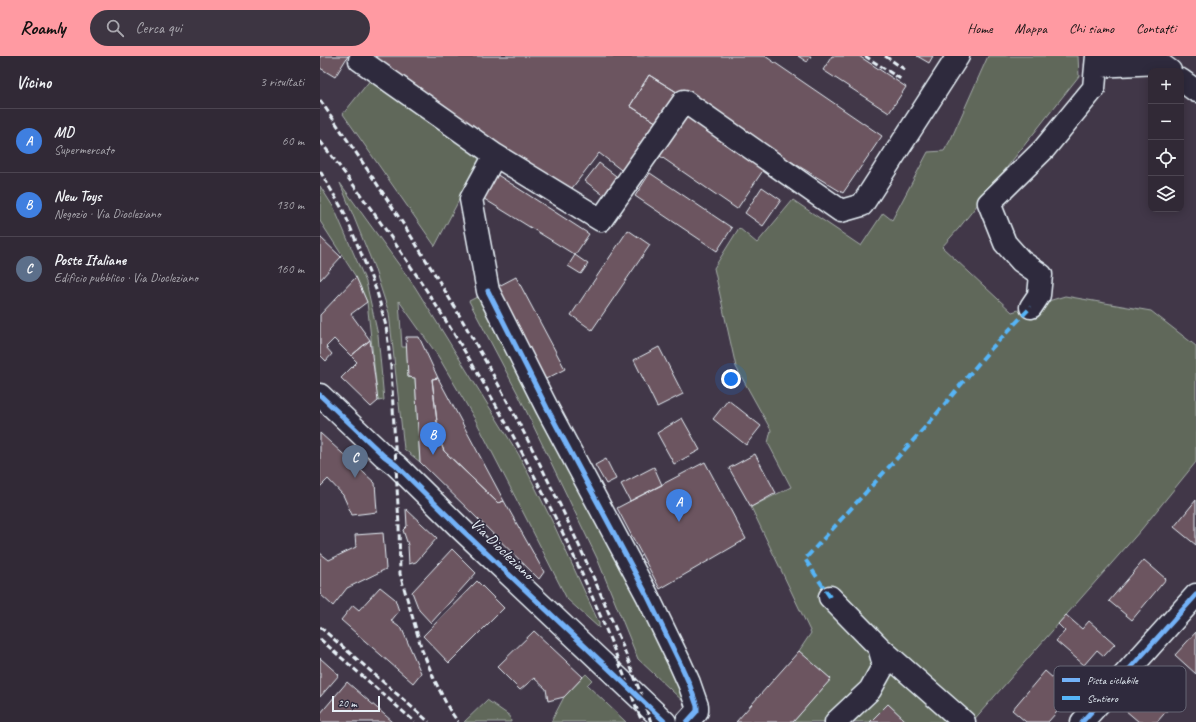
<!DOCTYPE html>
<html lang="it">
<meta charset="utf-8">
<style>
:root{--surface:#312936;--page:#3d3542;--text:#f1f3f6;--muted:#a8a6ad;--line:#4c4551;--accent:#ff9aa2}
body{margin:0;font-family:Caveat,sans-serif;background:var(--page);color:var(--text)}
.controls{position:absolute;right:12px;top:12px;display:grid;overflow:hidden;border-radius:8px;box-shadow:0 2px 10px #0003}
.controls button{width:36px;height:36px;display:grid;place-items:center;padding:0;border:0;border-bottom:1px solid var(--line);background:var(--surface);color:var(--text);font:20px sans-serif}
.scale{position:absolute;left:12px;bottom:10px;width:48px;box-sizing:border-box;padding-left:4px;border:2px solid #e8f1f8;border-top:0;font-size:11px;line-height:14px;white-space:nowrap;color:#e8f1f8;-webkit-text-stroke:3px #2f2a3d;paint-order:stroke}
.you{position:absolute;left:411px;top:323px;width:14px;height:14px;margin:-10px;border:3px solid #fff;border-radius:50%;background:#1a73e8;box-shadow:0 0 0 6px #1a73e833}
.badge{display:grid;place-items:center;width:26px;height:26px;border-radius:50%;background:var(--accent);color:#fff;font-size:13px;font-weight:700}
.pin{position:absolute;translate:-50% -33px;filter:drop-shadow(0 1px 2px #0008)}
.pin::after{content:'';position:absolute;top:21px;width:14px;height:12px;background:inherit;clip-path:polygon(0 0,100% 0,50% 100%)}
.list{margin:0;padding:0;list-style:none}
h2{display:flex;justify-content:space-between;align-items:center;height:52px;margin:0;padding:0 16px;font-size:17px}
h2 small{font-size:13px;font-weight:400;color:var(--muted)}
.list li{display:grid;grid-template-columns:26px 1fr auto;gap:12px;align-items:center;box-sizing:border-box;height:64px;padding:0 16px;border-top:1px solid var(--line)}
.list b{display:block;font-size:15px;white-space:nowrap}
.list p{margin:0;font-size:13px;white-space:nowrap;color:var(--muted)}
.list em{font-size:13px;font-style:normal;color:var(--muted)}
.icon{flex:none;width:22px;height:22px;fill:none;stroke:currentColor;stroke-width:2;stroke-linecap:round;stroke-linejoin:round}
.map{position:relative;flex:none;width:876px;height:666px;overflow:hidden}
header{display:flex;align-items:center;gap:24px;box-sizing:border-box;height:56px;padding:0 20px;background:var(--accent);color:#111}
header strong{font-size:19px}
nav{display:flex;gap:22px;margin-inline-start:auto;font-size:14px}
.search{width:280px;height:36px;background:var(--page);display:flex;align-items:center;gap:10px;box-sizing:border-box;padding:0 14px;border-radius:22px;color:var(--muted);font-size:15px}
main{display:flex}
aside{flex:1;background:var(--surface)}
.map>svg:first-child{display:block}
.green{fill:#61685a;stroke:#a4aca9}
.building{fill:#6c5560;stroke:#e8f1f8}
.lines{fill:none;stroke-linecap:round;stroke-linejoin:round}
.minor-casing{stroke:#e8f1f8;stroke-width:25}
.minor{stroke:#2f2a3d;stroke-width:22}
.rail{stroke:#e8f1f8;stroke-width:3;stroke-dasharray:6 3;stroke-linecap:butt}
.quiet{stroke:#56b5f8;stroke-width:4;stroke-dasharray:8 4;stroke-linecap:butt}
.cycleway-casing{stroke:#2f2a3d;stroke-width:8}
.cycleway{stroke:#73b2f8;stroke-width:5}
.labels{text-anchor:middle;dominant-baseline:central;stroke-width:3;stroke-linejoin:round;paint-order:stroke}
.street-label{font-size:16px;fill:#e8f1f8;stroke:#2f2a3d}
.key{fill:#2f2a3d;stroke:#666675;stroke-width:1}
.key-label{font-size:11px;fill:#e8f1f8}
</style>
<header>
<strong>Roamly</strong>
<div class="search"><svg class="icon" aria-label="search" viewBox="0 0 24 24"><circle cx="10" cy="10" r="6"/><path d="M15 15l6 6"/></svg>Cerca qui</div>
<nav><a>Home</a><a>Mappa</a><a>Chi siamo</a><a>Contatti</a></nav>
</header>
<main>
<aside>
<h2>Vicino<small>3 risultati</small></h2>
<ul class="list">
<li><span class="badge" style="background:#3f7fe0">A</span><div><b>MD</b><p>Supermercato</p></div><em>60 m</em></li>
<li><span class="badge" style="background:#3f7fe0">B</span><div><b>New Toys</b><p>Negozio · Via Diocleziano</p></div><em>130 m</em></li>
<li><span class="badge" style="background:#5c6f8a">C</span><div><b>Poste Italiane</b><p>Edificio pubblico · Via Diocleziano</p></div><em>160 m</em></li>
</ul>
</aside>
<div class="map">
<svg width="876" height="666" viewBox="0 0 876 666">
<rect width="100%" height="100%" fill="#413748"/>
<filter id="ink" filterUnits="userSpaceOnUse"><feTurbulence type="fractalNoise" baseFrequency=".025" numOctaves="2"/><feDisplacementMap in="SourceGraphic" scale="8" xChannelSelector="R" yChannelSelector="G"/><feConvolveMatrix kernelMatrix="1 2 1 2 8 2 1 2 1" color-interpolation-filters="sRGB"/></filter>
<g filter="url(#ink)">
<path class="green" d="M668 0H758L759 20 639 172 622 191 692 256 745 240 831 255 876 290V406L821 474 652 666H587L568 648 550 666H473L511 623 479 595 491 577 431 451 471 431 448 387 451 374 416 311 394 212 419 172 437 187 473 144 541 190 563 157 572 164 608 96 624 95 631 83Z
M51 23 161 102 115 190 23 58Z
M20 127 95 231 199 399 234 469 267 541 279 567V572L247 543 205 460 156 365 118 300 79 245 82 291H87L88 321 95 322 100 406 84 393 69 257 54 211Z
M0 130 14 152 46 226 58 279 64 344 58 345 47 246 36 221 0 165Z
M159 240 359 625 366 648 318 603 277 502 198 338 149 245Z
M266 618 272 624 267 629 306 666H231L244 641Z
M167 644 190 660 191 666H144Z"/>
<path class="building" d="M0 0H28L15 21 0 12Z
M57 0H445L562 80 523 137 329 19 310 50 339 68 305 117 279 97 246 140 55 4Z
M478 0H491L487 6Z
M512 0H539L586 31 569 57 503 14Z
M597 0H613L609 7Z
M329 19 358 37 339 68 310 50Z
M363 58 444 113 417 153 337 98Z
M279 107 300 123 286 141 265 125Z
M330 117 412 172 397 195 315 140Z
M176 118 269 178 255 199 161 141Z
M442 131 461 144 443 170 425 157Z
M308 174 330 189 272 274 251 259Z
M0 181 21 201 0 224Z
M255 199 268 208 261 218 248 210Z
M36 221 47 246 31 258 50 284 31 300 14 283 6 291 12 298 6 305 0 299V259Z
M196 221 245 313 224 324 175 232Z
M86 281H99L118 322 112 323 119 383 124 395 178 447 184 445 224 516 219 523 100 406 95 322 88 321Z
M50 284 58 345 51 351 21 322 37 306 31 300Z
M339 291 363 338 337 351 314 304Z
M118 322 184 445 178 447 124 395 119 383 112 323Z
M408 344 441 370 426 389 393 363Z
M362 362 380 394 354 408 337 377Z
M0 377 55 427 57 456 32 459 23 439 8 423 0 431Z
M435 398 456 437 431 451 409 412Z
M286 403 296 423 286 428 275 409Z
M385 406 426 483 340 533 297 452Z
M334 411 342 429 310 445 301 428Z
M876 444V489L854 471Z
M86 453 117 482 96 506 89 508 88 489 83 474 87 470Z
M63 477 66 513 27 532 13 550 0 538V497L9 504 36 491 35 479Z
M132 493 156 517 111 567 99 554 92 536Z
M824 504 846 523 812 564 789 545Z
M157 525 184 552 129 607 103 580Z
M60 531 75 543 79 555 71 565 82 573 101 617 93 627 21 564 33 549 39 554Z
M746 559 762 573 769 565 795 588 784 600 777 594 764 609 736 585 745 575 738 568Z
M214 575 263 621 244 641 228 645 226 633 214 622 200 634 177 611Z
M876 576V618L855 599Z
M479 595 511 623 473 666H416Z
M0 602 19 619 0 641Z
M725 615 752 639 728 666H706L692 654Z
M837 616 862 637 837 666H819L805 654Z
M27 626 73 666H2L0 664V658Z
M568 648 587 666H550Z"/>
<g class="lines">
<g class="minor-casing">
<path id="minor" d="M40 4 175 99
M776 10 839 7 850 15
M861 24 876 35
M711 251 719 239 721 219 701 205 685 187 669 147 724 93 774 32 777 0
M0 339 64 400 76 409 141 473 345 666
M510 541 559 591 644 666
M367 666 377 655V650L369 627 360 607 327 539 227 352 168 235 151 143 175 99 281 164 364 45 521 155 542 149 638 0
M516 666 550 634 564 609 559 591
M762 666 876 539"/>
</g>
<use href="#minor" class="minor"/>
<path class="rail" d="M545 0 582 24
M565 0 587 15
M0 44C44 108 88 173 128 240 194 351 252 467 301 586 312 613 321 639 331 666
M0 85C110 226 202 381 274 545 291 584 306 625 322 666
M0 115 24 156 57 236 66 270 71 311 79 470 80 518 102 594 115 625 129 653 138 666
M0 571 109 666
M0 583 95 666"/>
<path class="quiet" d="M510 541 485 503 609 367 668 296 711 251"/>
<g class="cycleway-casing">
<path id="cycleway" d="M168 235 227 352 327 539 360 607 369 627 377 650V655L367 666
M0 339 64 400 76 409 141 473 345 666
M762 666 876 539"/>
</g>
<use href="#cycleway" class="cycleway"/>
</g>
</g>
<g class="labels">
<g class="street-label">
<text transform="translate(182 493) rotate(44)">Via Diocleziano</text>
</g>
</g>
<rect x="734" y="610" width="132" height="46" rx="6" class="key"/>
<rect x="742" y="622" width="18" height="4" fill="#73b2f8"/>
<rect x="742" y="640" width="18" height="4" fill="#56b5f8"/>
<g class="key-label">
<text x="767" y="628">Pista ciclabile</text>
<text x="767" y="646">Sentiero</text>
</g>
</svg>
<div class="controls">
<button>+</button>
<button>−</button>
<button><svg class="icon" aria-label="locate" viewBox="0 0 24 24"><circle cx="12" cy="12" r="6"/><path d="M12 2v4M12 18v4M2 12h4M18 12h4"/></svg></button>
<button><svg class="icon" aria-label="layers" viewBox="0 0 24 24"><path d="M12 4l9 5-9 5-9-5zM3 14l9 5 9-5"/></svg></button>
</div>
<div class="scale">20 m</div>
<div class="you"></div>
<div class="pin badge" style="left:359px;top:466px;background:#3f7fe0">A</div>
<div class="pin badge" style="left:113px;top:399px;background:#3f7fe0">B</div>
<div class="pin badge" style="left:35px;top:422px;background:#5c6f8a">C</div>
</div>
</main>
